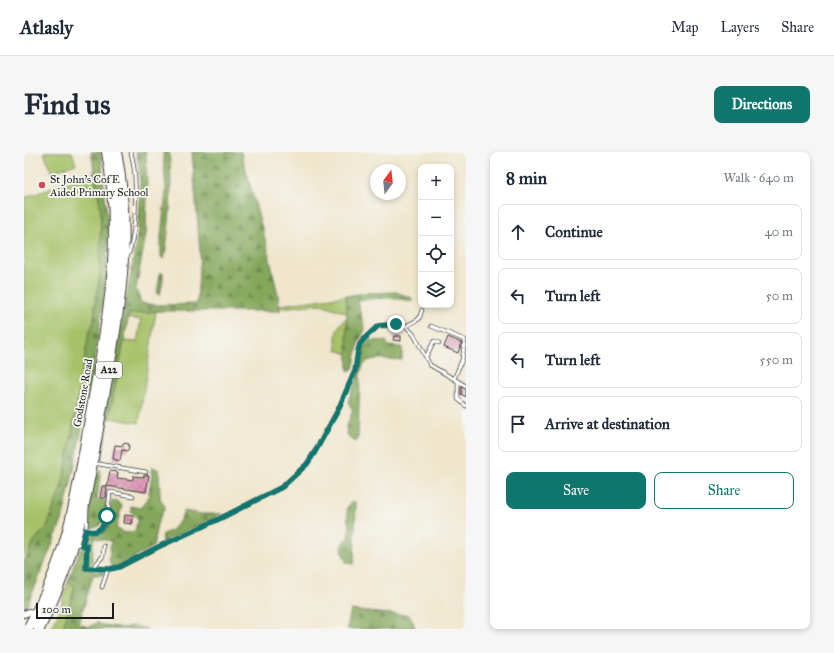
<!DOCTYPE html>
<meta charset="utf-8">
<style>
:root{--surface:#fff;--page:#f6f6f7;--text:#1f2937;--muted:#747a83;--line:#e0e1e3;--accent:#0f766e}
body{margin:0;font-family:"IM FELL Great Primer",serif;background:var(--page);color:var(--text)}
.controls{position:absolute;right:12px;top:12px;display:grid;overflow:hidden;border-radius:8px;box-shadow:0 2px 6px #0003}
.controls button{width:36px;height:36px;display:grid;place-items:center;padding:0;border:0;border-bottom:1px solid var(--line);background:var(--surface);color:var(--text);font:20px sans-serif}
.compass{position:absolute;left:346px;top:12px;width:36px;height:36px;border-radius:50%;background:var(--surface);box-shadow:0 2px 6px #0003;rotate:15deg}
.scale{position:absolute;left:12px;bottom:10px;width:78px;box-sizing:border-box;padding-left:4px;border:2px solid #1c1c1c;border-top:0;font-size:11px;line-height:14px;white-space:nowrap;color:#1c1c1c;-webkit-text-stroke:3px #f6f6f2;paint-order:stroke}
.stop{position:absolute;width:12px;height:12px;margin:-9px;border:3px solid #0f766e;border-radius:50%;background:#fff}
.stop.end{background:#0f766e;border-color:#fff;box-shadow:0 1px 4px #0008}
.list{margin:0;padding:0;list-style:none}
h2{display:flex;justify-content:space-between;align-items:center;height:52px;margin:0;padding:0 16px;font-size:17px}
h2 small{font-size:13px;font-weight:400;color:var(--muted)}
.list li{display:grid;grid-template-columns:26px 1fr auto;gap:12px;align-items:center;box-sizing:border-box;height:56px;margin:0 8px 8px;padding:0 8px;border:1px solid var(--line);border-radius:8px}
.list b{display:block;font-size:15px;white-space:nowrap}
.list em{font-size:13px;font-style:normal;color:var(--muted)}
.actions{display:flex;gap:8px;padding:12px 16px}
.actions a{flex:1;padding:9px 0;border:1px solid var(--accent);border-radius:8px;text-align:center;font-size:14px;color:var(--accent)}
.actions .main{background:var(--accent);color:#fff}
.icon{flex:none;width:22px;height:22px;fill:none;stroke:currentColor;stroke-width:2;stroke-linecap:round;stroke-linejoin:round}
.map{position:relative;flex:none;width:442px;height:477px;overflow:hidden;border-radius:8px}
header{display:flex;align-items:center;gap:24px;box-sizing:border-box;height:56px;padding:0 20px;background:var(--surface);border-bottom:1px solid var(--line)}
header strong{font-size:19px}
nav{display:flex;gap:22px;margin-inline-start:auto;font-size:14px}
.intro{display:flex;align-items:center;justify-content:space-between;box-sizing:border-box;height:96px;padding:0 24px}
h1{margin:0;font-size:28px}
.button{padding:10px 18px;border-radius:8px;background:var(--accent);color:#fff;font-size:14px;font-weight:700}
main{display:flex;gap:24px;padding:0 24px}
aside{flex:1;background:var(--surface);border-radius:8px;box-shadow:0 2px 6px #0003}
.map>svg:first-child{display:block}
.green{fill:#a6c168;stroke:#616e42}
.forest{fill:url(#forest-firs);stroke:#50623c}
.building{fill:url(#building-cross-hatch)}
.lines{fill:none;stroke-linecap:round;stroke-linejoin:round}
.service-casing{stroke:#3c3a36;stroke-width:4.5}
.minor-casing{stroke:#3c3a36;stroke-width:8}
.trunk-casing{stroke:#3c3a36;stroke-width:12}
.service{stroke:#fff;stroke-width:3}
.minor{stroke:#fff;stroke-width:6}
.trunk{stroke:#fff;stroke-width:10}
.route{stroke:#0f766e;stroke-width:5}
.poi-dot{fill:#d1495b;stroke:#f6f6f2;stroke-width:1.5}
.labels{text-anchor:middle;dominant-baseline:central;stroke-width:3.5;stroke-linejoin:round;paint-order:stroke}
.shield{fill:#f6f6f2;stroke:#5d5d5c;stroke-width:1}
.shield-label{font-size:10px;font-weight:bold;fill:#1c1c1c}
.poi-label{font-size:11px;fill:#1c1c1c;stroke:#f6f6f2;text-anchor:start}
.street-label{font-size:11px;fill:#1c1c1c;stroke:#f6f6f2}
</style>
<header>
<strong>Atlasly</strong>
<nav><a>Map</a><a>Layers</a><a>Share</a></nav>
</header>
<div class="intro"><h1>Find us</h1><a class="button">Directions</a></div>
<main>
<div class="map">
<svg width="442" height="477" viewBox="0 0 442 477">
<defs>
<pattern id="forest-firs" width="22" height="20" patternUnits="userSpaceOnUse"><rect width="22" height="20" fill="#84a75c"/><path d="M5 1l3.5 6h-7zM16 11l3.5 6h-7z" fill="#6b874b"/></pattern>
<pattern id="building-cross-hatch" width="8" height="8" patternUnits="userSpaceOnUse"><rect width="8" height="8" fill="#df93b3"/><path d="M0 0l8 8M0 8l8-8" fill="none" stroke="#b47791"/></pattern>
</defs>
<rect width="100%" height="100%" fill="#f6f6f2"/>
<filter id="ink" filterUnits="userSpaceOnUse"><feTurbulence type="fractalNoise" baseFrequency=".025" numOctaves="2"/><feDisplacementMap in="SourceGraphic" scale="8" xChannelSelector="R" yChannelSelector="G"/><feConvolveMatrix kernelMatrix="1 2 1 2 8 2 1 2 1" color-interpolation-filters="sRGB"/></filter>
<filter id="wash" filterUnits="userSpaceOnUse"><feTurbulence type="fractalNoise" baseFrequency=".012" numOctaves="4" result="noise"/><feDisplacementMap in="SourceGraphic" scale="16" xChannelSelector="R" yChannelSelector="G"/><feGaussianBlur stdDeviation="0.9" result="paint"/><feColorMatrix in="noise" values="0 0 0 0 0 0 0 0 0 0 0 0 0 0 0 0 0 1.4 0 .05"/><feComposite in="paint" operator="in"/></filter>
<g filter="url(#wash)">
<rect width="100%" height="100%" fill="#efe6cc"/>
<path class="green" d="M20 0H48L52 12 27 20Z
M71 21 77 58 76 121 71 154 70 170 65 181 40 327 23 375 10 389 0 412V46Z
M322 144 323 161 297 152 256 156V153Z
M132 159 115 271 85 266 100 189 113 190 117 168 104 166 105 162Z
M323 165 324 202 313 198C311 182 311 176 323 165Z
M44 430 51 433 39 477H27L37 455Z"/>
<path class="forest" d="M67 0H76L77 2 84 74 83 122 71 206 51 312 38 369 3 454 0 457V412L10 389 23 375 40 327 65 181 70 170 71 154 76 121 77 58Z
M112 0H122L123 39 122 82 112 137 117 151 133 153 173 152 176 101 168 0H217L243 94 254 143 256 159H137L105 162 85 265 78 309 73 304C82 257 91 210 99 163 108 115 124 48 112 0Z
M139 0H145C149 35 146 68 141 103L139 107 137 104V84L142 39Z
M136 121H139V128L136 143 133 142Z
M372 140 388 146V150C371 144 350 147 333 148L341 178 335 189 329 217 324 219 322 144 342 141Z
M344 188 362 189 364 194 378 195V208C369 208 347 204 341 211 338 214 337 219 336 223L334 287 332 290 324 285 322 276 329 258 324 250 335 218 338 198Z
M129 315 135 318 136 346 141 355 133 372 129 395 96 413 87 415 85 407 87 389 70 386 67 419H79L80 423H69L55 472 65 475 74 470V472L98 476 110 474 123 477H39L51 434 44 430 56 397 59 398 63 383 78 380 85 372 87 349 94 350 98 354 92 376 100 381 111 379 114 367 107 360V354L116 356 124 347Z
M77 318 73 347 83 349 80 368 75 374 65 377 66 345 69 322Z
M328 349 332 351 330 412 323 411 318 400 319 390 324 386 326 373 324 369 323 356Z
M160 359 177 362H198L137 391 139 382C152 377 155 371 160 359Z
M327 458 354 461 385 463 389 469 391 477H323Z"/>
<g id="blocks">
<path class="building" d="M370 184H377V189L369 188Z
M424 185 438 191 434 201 420 195Z
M437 235 442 237V245L437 242Z
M99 291 105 292 104 299 98 298 96 309 89 307 91 293 99 294Z
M86 319 94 320 93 326 109 328V324L120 325V323H125L122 340 83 334Z
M78 334H83L82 346H76Z
M101 363 109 364 108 372 100 371Z"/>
</g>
</g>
<g filter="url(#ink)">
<use href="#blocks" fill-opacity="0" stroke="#3c3a36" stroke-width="1"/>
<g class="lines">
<g class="service-casing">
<path id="service" d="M103 105C112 87 112 48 111 28 111 19 109 9 107 0
M382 174 395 167 398 158
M407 174 441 188 438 208 430 227
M402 205 410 189 415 191
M434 229V247L442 254
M69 311 122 320
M62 379C85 386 84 355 86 340L109 344
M52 392 63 394 62 416 86 417 95 415 134 395 197 366 258 335 283 312 291 299 314 258 331 219 334 199 336 192 340 187 354 174 372 172 382 174 390 183 406 213 442 234
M58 393 62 379 63 355
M68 417 79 404 80 394
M78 435 84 417"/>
</g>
<g class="minor-casing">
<path id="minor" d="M0 462 5 460 12 462"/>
</g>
<g class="trunk-casing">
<path id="trunk" d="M4 477C20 447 34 415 43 382 54 342 60 301 67 261 83 174 100 88 83 0
M15 477C29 449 41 421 50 390 63 348 69 304 77 260 93 172 110 90 92 0"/>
</g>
<use href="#service" class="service"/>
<use href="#minor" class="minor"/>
<use href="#trunk" class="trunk"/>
</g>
</g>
<g class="lines" filter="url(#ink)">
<path class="route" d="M83 364C80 374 74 383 62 378L58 393 63 394 62 416 86 417 95 415 134 395 197 366 258 335 283 312 291 300 314 258 331 219 334 199 336 192 340 187 354 174 372 172"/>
</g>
<circle class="poi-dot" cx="18" cy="33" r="4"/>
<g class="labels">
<rect class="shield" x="72" y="210" width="26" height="16" rx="3"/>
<g class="shield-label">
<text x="85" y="218">A22</text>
</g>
<g class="poi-label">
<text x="26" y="27">St John's CofE<tspan x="26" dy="13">Aided Primary School</tspan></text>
</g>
<g class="street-label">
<text transform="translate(59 241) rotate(-80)">Godstone Road</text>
</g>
</g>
</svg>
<div class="controls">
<button>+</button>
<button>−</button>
<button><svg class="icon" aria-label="locate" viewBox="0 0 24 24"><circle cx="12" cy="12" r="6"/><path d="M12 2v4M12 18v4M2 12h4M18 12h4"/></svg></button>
<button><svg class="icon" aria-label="layers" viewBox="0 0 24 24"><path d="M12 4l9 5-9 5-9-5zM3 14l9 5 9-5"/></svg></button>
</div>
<svg class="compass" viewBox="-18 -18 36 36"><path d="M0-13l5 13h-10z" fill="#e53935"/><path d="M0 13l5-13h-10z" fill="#747a83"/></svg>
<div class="scale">100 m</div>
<div class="stop" style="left:83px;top:364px"></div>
<div class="stop end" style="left:372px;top:172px"></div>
</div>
<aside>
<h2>8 min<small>Walk · 640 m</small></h2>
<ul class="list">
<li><svg class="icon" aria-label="ahead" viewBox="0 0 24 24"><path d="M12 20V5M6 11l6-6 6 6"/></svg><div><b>Continue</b></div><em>40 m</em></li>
<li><svg class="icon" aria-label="left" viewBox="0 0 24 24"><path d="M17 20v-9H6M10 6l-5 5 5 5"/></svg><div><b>Turn left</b></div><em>50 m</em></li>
<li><svg class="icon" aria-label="left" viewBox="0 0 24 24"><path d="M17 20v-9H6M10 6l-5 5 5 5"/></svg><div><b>Turn left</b></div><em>550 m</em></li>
<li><svg class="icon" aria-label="arrive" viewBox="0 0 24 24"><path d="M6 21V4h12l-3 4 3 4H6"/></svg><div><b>Arrive at destination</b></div></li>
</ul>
<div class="actions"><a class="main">Save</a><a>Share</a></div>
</aside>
</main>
